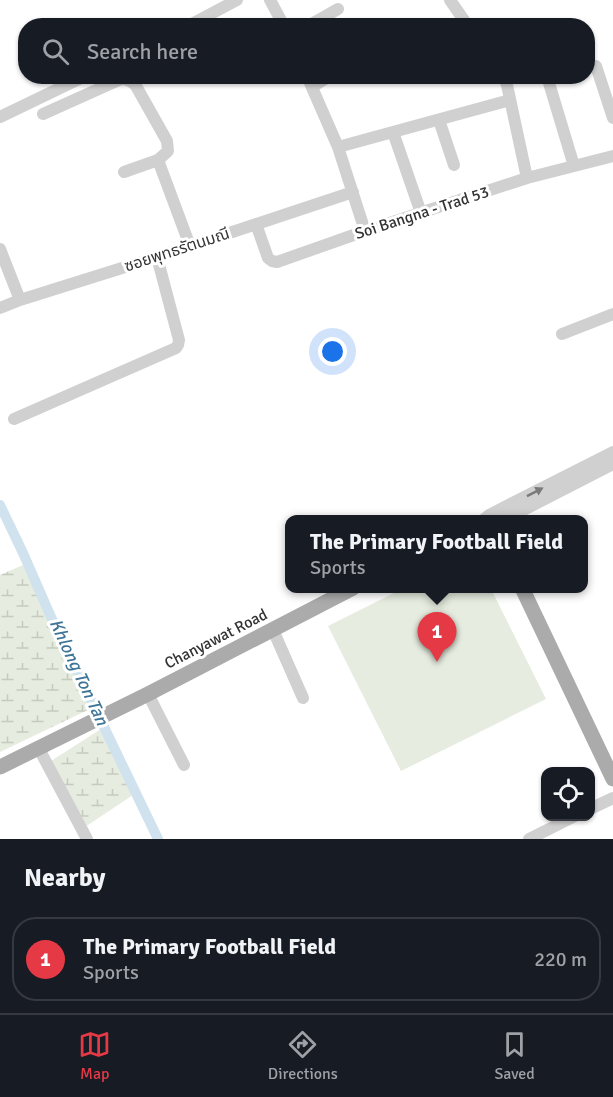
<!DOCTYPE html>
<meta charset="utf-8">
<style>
:root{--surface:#171b24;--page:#20242c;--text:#f1f3f6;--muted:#9ea1a6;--line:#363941;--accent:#e63946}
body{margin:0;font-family:Signika,"Noto Sans Thai",sans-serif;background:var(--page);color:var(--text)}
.controls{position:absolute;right:18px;bottom:18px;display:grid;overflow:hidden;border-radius:12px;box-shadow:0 2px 4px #0004}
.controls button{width:54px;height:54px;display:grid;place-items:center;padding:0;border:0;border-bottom:2px solid var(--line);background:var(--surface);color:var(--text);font:30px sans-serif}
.you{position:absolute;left:333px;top:352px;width:21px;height:21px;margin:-15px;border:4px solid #fff;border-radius:50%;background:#1a73e8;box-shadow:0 0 0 9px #1a73e833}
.badge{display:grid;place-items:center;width:39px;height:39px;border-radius:50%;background:var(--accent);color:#fff;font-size:20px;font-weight:700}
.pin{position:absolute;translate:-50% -50px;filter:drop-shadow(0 2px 3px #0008)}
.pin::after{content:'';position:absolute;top:32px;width:21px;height:18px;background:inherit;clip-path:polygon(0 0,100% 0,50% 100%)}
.popup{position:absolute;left:285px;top:515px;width:303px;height:78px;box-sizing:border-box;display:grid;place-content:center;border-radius:12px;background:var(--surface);filter:drop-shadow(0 2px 4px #0005);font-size:20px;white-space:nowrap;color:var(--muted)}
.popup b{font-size:22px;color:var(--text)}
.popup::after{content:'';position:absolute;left:50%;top:100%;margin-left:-12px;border:12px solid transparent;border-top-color:var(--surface)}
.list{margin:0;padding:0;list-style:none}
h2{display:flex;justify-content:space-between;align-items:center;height:78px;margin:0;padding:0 24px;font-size:26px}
h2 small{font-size:20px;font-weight:400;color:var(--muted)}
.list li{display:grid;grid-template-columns:39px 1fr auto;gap:18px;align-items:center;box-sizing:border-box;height:84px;margin:0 12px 12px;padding:0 12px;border:2px solid var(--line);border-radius:24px}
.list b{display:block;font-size:22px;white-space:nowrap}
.list p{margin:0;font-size:20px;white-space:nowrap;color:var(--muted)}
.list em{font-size:20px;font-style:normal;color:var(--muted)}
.icon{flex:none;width:33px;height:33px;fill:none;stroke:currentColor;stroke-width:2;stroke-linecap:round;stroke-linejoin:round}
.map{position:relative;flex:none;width:613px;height:839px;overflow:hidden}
.search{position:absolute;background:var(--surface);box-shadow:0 2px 4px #0004;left:18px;right:18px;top:18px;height:66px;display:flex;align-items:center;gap:15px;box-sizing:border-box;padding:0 21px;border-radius:24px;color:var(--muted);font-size:22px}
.sheet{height:174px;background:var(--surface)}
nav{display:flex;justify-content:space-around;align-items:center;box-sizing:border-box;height:84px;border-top:2px solid var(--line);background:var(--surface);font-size:16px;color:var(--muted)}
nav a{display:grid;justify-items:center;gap:3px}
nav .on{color:var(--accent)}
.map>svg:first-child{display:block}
.wetland{fill:url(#wetland-marsh)}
.pitch{fill:#e6ecdf}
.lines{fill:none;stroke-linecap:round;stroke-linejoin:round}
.canal{stroke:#cfe2ee;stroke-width:10}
.minor{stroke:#d0d0d0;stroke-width:12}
.major{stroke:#ababab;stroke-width:15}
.oneway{fill:#7a7a7a}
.labels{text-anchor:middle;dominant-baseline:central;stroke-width:6;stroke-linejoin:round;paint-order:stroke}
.street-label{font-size:16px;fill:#333;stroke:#fff}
.water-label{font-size:18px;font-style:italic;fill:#3f7597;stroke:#fff}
</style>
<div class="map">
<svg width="613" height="839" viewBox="0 0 613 839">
<defs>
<pattern id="wetland-marsh" width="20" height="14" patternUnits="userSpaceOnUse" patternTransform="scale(1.5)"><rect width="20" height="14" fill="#e6ecdf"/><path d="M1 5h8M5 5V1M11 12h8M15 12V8" fill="none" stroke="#c6cbc0"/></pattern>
</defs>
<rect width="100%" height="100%" fill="#fff"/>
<path class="wetland" d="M23 565 90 709 0 752V575Z
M101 729 133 795 85 827 51 761Z"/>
<path class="pitch" d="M404 588 491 589 546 699 401 771 328 626Z"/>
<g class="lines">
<path class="canal" d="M0 505 23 553 51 617 158 839"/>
<path class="minor" d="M270 0 284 26
M450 0 468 26
M188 26 237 0
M308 26 338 9
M596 66 613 118
M307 76 338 147 365 231
M503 76 507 85 527 178
M549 83 574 166
M312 87 330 76
M43 114 121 79C128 79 132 81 136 86L167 141 168 151 158 160 124 172
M0 117 85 76
M439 120 454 165
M393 132 421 213
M338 147 510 100
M158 160 190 246
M256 224 268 258 272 261 277 262 365 231 527 178 613 156
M0 249 20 300
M0 308 20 300 157 257 353 192
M562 334 613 314
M14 419 176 348 178 345 179 340 157 257
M483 520 489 515 613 452
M504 520 613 464
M273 630 303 698
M148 694 184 765
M38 747 87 839
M590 809 613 798
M529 839 575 816"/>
<path class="major" d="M522 588 613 779
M0 767 148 694 353 588"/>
</g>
<defs><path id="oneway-solid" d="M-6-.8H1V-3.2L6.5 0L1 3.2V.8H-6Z" transform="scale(1.5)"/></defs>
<use class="oneway" href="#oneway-solid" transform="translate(535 492) rotate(-27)"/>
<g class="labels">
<g class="street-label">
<text transform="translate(422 213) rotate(-18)">Soi Bangna - Trad 53</text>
<text transform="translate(177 250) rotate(-18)">ซอยพุทธรัตนมณี</text>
<text transform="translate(216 639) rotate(-27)">Chanyawat Road</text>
</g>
<g class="water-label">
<text transform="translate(79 672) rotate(65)">Khlong Ton Tan</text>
</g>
</g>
</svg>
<div class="controls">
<button><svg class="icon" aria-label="locate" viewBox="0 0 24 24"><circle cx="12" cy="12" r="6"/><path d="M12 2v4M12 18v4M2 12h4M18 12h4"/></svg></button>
</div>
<div class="you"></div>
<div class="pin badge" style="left:437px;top:662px">1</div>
<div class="popup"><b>The Primary Football Field</b>Sports</div>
<div class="search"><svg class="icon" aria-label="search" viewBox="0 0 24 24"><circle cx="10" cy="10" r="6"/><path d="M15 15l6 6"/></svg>Search here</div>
</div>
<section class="sheet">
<h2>Nearby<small></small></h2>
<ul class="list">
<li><span class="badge">1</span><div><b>The Primary Football Field</b><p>Sports</p></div><em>220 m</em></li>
</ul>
</section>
<nav>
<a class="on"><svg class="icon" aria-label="map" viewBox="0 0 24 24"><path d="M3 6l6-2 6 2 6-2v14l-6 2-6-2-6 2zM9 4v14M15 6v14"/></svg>Map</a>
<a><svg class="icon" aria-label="directions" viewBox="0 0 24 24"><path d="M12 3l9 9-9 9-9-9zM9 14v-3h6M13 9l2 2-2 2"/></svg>Directions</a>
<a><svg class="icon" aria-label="saved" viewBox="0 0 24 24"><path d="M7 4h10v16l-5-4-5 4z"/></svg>Saved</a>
</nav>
